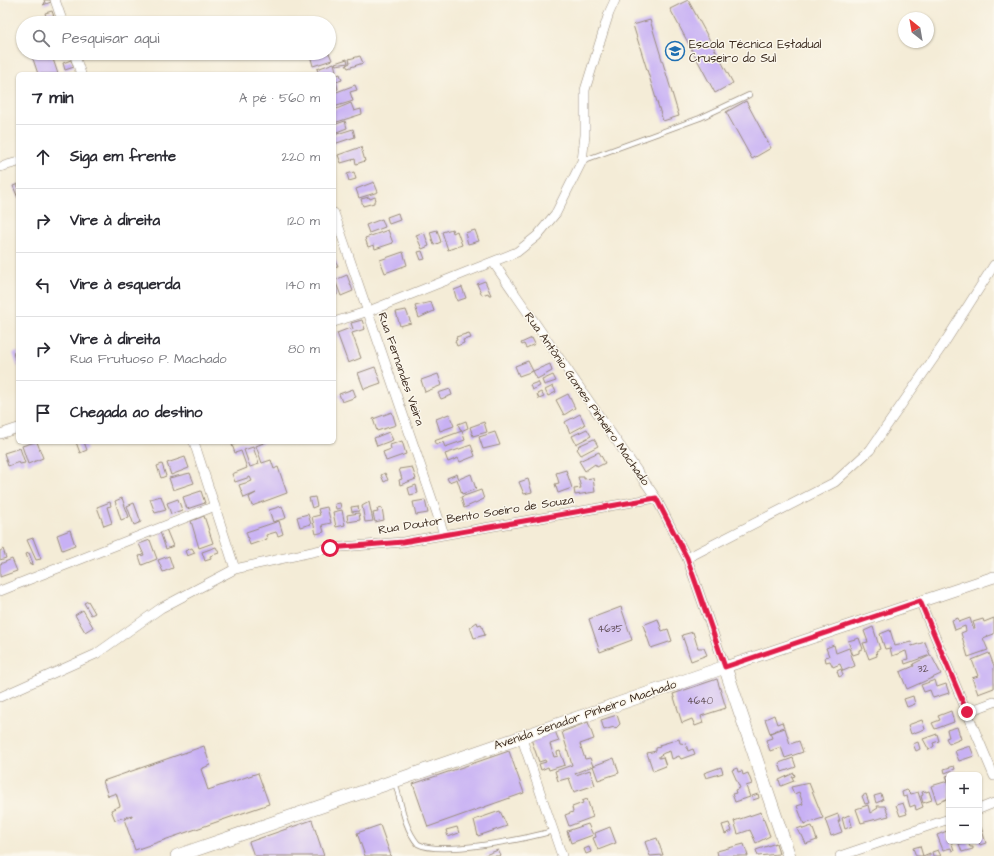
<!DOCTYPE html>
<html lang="pt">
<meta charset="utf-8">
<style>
:root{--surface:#fff;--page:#f2f2f3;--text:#2b2b33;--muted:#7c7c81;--line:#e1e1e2}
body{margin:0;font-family:"Architects Daughter",sans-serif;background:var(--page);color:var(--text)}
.controls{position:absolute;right:12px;bottom:12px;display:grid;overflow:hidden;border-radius:6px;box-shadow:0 1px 3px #0004}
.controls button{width:36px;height:36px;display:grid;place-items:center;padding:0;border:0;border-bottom:1px solid var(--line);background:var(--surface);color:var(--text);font:20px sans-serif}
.compass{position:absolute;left:898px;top:12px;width:36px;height:36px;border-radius:50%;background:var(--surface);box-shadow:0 1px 3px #0004;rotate:329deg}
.stop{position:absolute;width:12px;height:12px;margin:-9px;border:3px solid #e11d48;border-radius:50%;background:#fff}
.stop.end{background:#e11d48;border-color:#fff;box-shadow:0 1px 4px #0008}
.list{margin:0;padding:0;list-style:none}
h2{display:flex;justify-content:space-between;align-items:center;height:52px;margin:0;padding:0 16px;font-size:17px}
h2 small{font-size:13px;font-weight:400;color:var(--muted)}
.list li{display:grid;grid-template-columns:26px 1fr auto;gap:12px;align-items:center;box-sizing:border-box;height:64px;padding:0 16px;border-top:1px solid var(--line)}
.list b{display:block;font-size:15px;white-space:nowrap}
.list p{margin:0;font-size:13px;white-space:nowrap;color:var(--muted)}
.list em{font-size:13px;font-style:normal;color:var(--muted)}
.icon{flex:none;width:22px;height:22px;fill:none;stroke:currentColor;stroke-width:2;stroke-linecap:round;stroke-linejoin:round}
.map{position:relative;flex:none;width:994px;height:856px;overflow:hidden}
.search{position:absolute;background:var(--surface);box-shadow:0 1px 3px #0004;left:16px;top:16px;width:320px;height:44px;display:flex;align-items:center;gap:10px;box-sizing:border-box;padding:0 14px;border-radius:22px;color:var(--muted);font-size:15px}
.panel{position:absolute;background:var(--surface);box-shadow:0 1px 3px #0004;left:16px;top:72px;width:320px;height:372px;border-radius:6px}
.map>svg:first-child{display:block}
.building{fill:#c8b1f4;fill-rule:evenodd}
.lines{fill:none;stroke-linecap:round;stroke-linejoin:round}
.service-casing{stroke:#988b7a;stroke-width:6}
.minor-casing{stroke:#988b7a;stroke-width:10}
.tertiary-casing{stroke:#988b7a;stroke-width:12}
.secondary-casing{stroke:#988b7a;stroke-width:14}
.service{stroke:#fff;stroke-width:4.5}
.minor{stroke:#fff;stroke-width:9}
.tertiary{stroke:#fff;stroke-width:11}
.secondary{stroke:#fff;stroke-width:13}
.route{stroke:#e11d48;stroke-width:5}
.labels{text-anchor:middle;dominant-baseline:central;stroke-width:3;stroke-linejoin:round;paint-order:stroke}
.number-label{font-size:10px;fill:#5e4c54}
.poi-label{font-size:12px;fill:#3b2a1e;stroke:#fbf7ec;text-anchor:start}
.street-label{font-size:12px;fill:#3b2a1e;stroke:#fbf7ec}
</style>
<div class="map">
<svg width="994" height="856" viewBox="0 0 994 856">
<rect width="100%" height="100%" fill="#fbf7ec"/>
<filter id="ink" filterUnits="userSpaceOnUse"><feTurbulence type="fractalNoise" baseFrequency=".025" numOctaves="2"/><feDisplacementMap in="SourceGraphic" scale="8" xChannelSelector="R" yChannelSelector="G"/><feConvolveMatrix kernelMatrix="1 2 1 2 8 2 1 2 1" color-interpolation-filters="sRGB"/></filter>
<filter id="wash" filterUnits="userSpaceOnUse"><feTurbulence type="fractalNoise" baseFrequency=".012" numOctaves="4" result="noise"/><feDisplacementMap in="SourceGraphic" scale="16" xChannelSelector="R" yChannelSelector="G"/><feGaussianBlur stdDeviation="0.9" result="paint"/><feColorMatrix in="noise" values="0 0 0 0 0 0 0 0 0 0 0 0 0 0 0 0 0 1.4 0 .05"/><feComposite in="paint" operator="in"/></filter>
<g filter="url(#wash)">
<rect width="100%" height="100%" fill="#f4ecd7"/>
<g id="blocks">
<path class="building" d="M44 0H50L51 2 43 5 45 3Z
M688 0 733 83 715 93 670 9Z
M52 11 55 20 48 22 45 13Z
M650 20 679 116 663 121 633 25Z
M31 53H51L58 74H38Z
M58 53H67L68 55 60 58Z
M317 53H329L332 60 313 66 310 55Z
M360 56 363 63 348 68 346 65 350 63 349 59Z
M347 59 348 63 336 65 335 63Z
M71 60 74 67 65 70 63 63Z
M334 63 336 71 328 74H319L317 69Z
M340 74 342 80 336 82 338 89 334 91V76Z
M355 85 357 90 350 92 353 101 334 107V93Z
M746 101 771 148 752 159 726 112Z
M351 103 354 111 361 109 362 114 334 123V110Z
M345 121 347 128 334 133V125Z
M353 129 355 137 334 144V135Z
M361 147 365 161 356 164 355 159 341 163 338 155Z
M354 172 356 179 349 181 347 174Z
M374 182 378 192 359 198 356 189Z
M18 184V198L13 186Z
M369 197 370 199 375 197 376 200 374 201V203L363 206 361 199Z
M398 213 400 220 389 224 387 217Z
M382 219 385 227 369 233 366 225Z
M452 229 453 233 457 231 462 245 448 250 442 232Z
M388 230 393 243 375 249 374 245 368 247 365 238Z
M437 230 441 242 434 245 430 232Z
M475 230 479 241 468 244 465 233Z
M424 232 429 246 422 249 416 235Z
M422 251 425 259 421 260 418 252Z
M403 252 407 265 385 273 380 260Z
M334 257 338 266 334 267Z
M347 275 353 291 341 296 335 280Z
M485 281 491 295H489L488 293 482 295 477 284Z
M336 287 337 295 334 296V288Z
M462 287 466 298 457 301 454 290Z
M431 302 434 311 419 318 415 306Z
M406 310 411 323 400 326 396 312Z
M362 320 365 329 352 333 361 358 348 363 337 333 350 328 351 330 353 329 351 323Z
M469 333 471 338 463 340 464 343 457 346 455 341 457 340 456 337Z
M532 338 535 344 526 348 524 344 522 345 521 343Z
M18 352V368L13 353Z
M528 361 533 371 519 376 515 366Z
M550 364 552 371 537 379 533 371Z
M375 367 381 383 364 389 358 373Z
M438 374 442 385 425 392 421 380Z
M553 375 556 381 544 385 542 380Z
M538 382 540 386 532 390 530 385Z
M553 386 556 392 548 396 545 390Z
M353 389 356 397 342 402 339 394Z
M450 389 452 395 441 399 438 393Z
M541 392 544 397 539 399 537 394Z
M568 394 575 408 564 415 556 400Z
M392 412 396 425 377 431 373 419Z
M449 414 454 426 440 431 436 419Z
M580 414 585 425 570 433 565 422Z
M466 421 468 428 461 431 458 424Z
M484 422 487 432 473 436 470 427Z
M587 429 591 436 576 444 572 436Z
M462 431 465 440 445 447 443 442 436 445 434 441Z
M389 432 393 440 377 446 374 438Z
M495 432 500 445 483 449 479 437Z
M594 439 598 446 581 455 577 449 579 447 578 446Z
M402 441 406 454 386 461 383 452 391 449 390 445Z
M35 442H37L43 458 28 464 22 446Z
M76 442H84L87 450 80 453Z
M240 442H266L256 446 262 463 271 460 274 469 278 467 287 493 252 506 249 497 256 493 244 498 239 485 252 481 250 477 235 482 232 474 247 468 241 451 235 453 232 445ZM253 447 259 464 250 467 244 450Z
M471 445 475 456 460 462 458 458 448 462 445 454Z
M20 448 25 463 20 464 19 462 8 466 4 453Z
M599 452 605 463 597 467 595 464 585 471 579 461Z
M185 457 189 468 171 475 167 463Z
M162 464 166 476 161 478 157 466Z
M412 467 416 479 400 485 399 480 402 479 399 469Z
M566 470 572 488 558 493 555 484 559 483 556 473Z
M190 473 194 483 173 490 169 478Z
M385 473 388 480 384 482 381 475Z
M457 474 459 479 471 474 476 489 462 494 457 479 449 482 447 478Z
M578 477H584V479L593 478 595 492 575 495 574 489 581 488Z
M528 479 532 492 524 494 519 482Z
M416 485 418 493 410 495 408 488Z
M481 490 484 499 464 508 461 497Z
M201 491 205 503 187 509 183 497Z
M161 496 166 510 155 513 150 499Z
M315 497 317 506 312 508 309 498Z
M122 498 129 517 121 520 115 501Z
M178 499 182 510 171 514 167 503Z
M425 500 428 513 416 515 413 502Z
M110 502 111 506 107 507 112 523 104 526 97 507Z
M369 502 373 521 365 522 362 506Z
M134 503 141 522 134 525 127 506Z
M340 503 341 508 336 509 335 504Z
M282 506 286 518 273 522 269 510Z
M358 506 359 511 352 512 351 507Z
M327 507 331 523 322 525 324 532 316 534 312 517 320 515 318 509Z
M382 508 384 520 375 522 373 513 378 512 377 509Z
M342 510 345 525 336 527 333 512Z
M359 513 360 520 348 522 347 515Z
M308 514 311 524 300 527 297 517Z
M204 516 213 543 199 548 191 521Z
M279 521 283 534 278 536 276 532 266 535 267 539 250 545 246 532Z
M166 529 173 546 166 549 160 532Z
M70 530 75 545 62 550 57 535Z
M33 538 41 559 36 560 27 540Z
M150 540 157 559 142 565 139 556 144 555 139 544Z
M216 547 219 553 210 556 211 559 205 561 202 552Z
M192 548 195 553 187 556 185 551Z
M3 549 6 558 0 560V551Z
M29 553 33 564 30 565 26 554Z
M169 556 173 568 163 572 158 560Z
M12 559 17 571 0 577V564Z
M88 601 95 613 91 615 84 603Z
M621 607 632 640 600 652 589 619Z
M83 610 93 627 85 632 75 615Z
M958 618 959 622 970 618 973 628H975L973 622 983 619 984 622 994 618V634L983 638 988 650 968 657 961 633 966 631 965 626 955 630 952 620Z
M658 619 662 631 668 629 672 641 651 648 643 625Z
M477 622 478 625 481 624 485 635 474 638 470 627Z
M873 627 880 649 876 651 877 656 869 659 863 643 868 642 864 631Z
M890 630 895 646 911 642 912 646 925 642 930 655 905 664 904 660 908 659 906 651 892 656 890 648 885 649 880 634Z
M693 632 698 648H704L707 655 691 661 682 635Z
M859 638 863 649 859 650V653L853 655 848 641Z
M834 645 836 653 849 648 855 666 843 671 840 664 833 667 830 661 826 662 825 657 829 656 826 648Z
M989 653 994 666V688L978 694 972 678 978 676 972 660Z
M931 655 941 674 907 689 900 672 914 666 913 664Z
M841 669 843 675 839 677 837 671Z
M717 679 726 708 701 716 703 723 695 726 692 719 682 723 673 694Z
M935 680 937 687 946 684 949 693 933 698 930 690 924 692 921 685Z
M913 696 915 704 907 707 904 699Z
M951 711 954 722 935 729 932 723 940 720 938 716Z
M617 715 620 724 615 729 614 727 604 730 601 720Z
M774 715 777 724 782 722 784 727 770 733 765 719Z
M922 720 925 729 911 734 908 725Z
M588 722 594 739 580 744 585 759 590 758 593 766 614 758 619 773 598 780 593 766 575 773 576 775 590 770 595 785 574 792 569 778 558 781 555 771 572 765 562 732Z
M957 727 961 739 949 744 946 738 949 737 947 730Z
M785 728 790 744 799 741 803 752 785 758 781 747 770 751 766 740 772 738 770 733Z
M555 731 559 741 550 744 554 757 558 756 557 752 560 751 565 765 549 770 548 767 541 770 539 764 546 762 545 760 539 762 531 739Z
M937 734 939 741 933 743 934 746 929 750 923 739Z
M679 739 680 743 686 744 688 751 693 749 695 754 681 759 679 756 672 759 670 751 664 753 659 756V758L663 757 666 766 653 771 647 753 656 751V748L660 747 659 745Z
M918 742 920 749 916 751 913 744Z
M204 746 210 765 201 769 208 790 258 773 269 804 135 850 124 819 132 816V815L115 820 111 810 120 806 116 793 108 796 103 781Z
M970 746 974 756 959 761 955 751Z
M509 751 524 793 428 827 413 784Z
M793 758 796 767 782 772 779 763Z
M954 766 955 769 945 773 944 769Z
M721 767 723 773 706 778 704 773Z
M737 768 738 772 742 771 743 775 748 773 752 784 746 786 750 797 735 802 732 794 736 793 735 790 740 788 732 770Z
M794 773 795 776 792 777 794 781 781 786 779 780Z
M949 775V798L937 803 931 786 948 781 946 776Z
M809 783 823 818 804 824 797 806 803 804 799 792 794 794 791 787Z
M907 790 911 794 918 792 923 807 916 810 915 805 910 807 907 796 903 797 902 792Z
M926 791V792L929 791 932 800 923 803 921 796 923 795 922 792Z
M758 794 759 798 753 800 752 796Z
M866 794 869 803 865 804 862 796Z
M881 794 883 800 876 803 874 796Z
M587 799 593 817 569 826 565 815 573 812 572 807 583 803 582 801Z
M903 803 907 814 900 816 896 805Z
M868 805 870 813 878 808 877 806H885L889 816 861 823 856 809Z
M500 811 507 826 478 836 474 820Z
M761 812 770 836 756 843 750 830 738 834 734 821Z
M838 814 840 821H838L842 832 831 836 825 819Z
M849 815 852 826 845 829 842 818Z
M312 820 324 856H254L249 842Z
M729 823 732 831 725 834 722 825Z
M588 824 593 835 571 843 567 831Z
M380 825 391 856H365L357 833Z
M812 826 817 840 806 844 802 835H800L797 829 802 827 803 829Z
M457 827 459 833 448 837 446 830Z
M610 827 616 843 598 850 593 838 596 837 595 833Z
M979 827H981L986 843 980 845 978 841Z
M947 831 949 841H951L954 850 952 851 951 848 943 850 937 835Z
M657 838 663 855 650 856 645 842Z
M968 841 970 847H973V849L962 852 959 844Z
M776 843 779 854 758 856 756 850Z
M744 844 748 856H718L717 851Z
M920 846 923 856 930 853V856H916L913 848Z
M589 847 591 852 586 854 584 849Z
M498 850 501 856H485V855Z
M938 850 941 856H933L932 852Z"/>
</g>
</g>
<g filter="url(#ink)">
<use href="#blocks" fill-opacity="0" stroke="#988b7a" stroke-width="1"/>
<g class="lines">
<g class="service-casing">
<path id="service" d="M582 161 700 118 749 95
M395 782C401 802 404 828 418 844 440 856 525 839 553 831"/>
</g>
<g class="minor-casing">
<path id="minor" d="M55 0 63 23
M74 53 81 74
M0 167 18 162
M334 213 444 534
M493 262 656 498 687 558 725 667
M334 322 369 311 517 252 537 236 556 213 582 161 585 135V90L609 13 615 0
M0 434 18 428
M194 442 235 569
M687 558 835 482 870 450 943 345 994 265
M0 591 215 506
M920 601 994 776
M0 697 96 654 161 608 235 569 330 548 403 542 656 498
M967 712 994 702
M521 736 562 856
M979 809 994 803
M840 856 949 819"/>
</g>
<g class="tertiary-casing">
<path id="tertiary" d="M725 667 994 577"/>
</g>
<g class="secondary-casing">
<path id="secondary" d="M177 856 725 667 789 856"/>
</g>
<use href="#service" class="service"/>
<use href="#minor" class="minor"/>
<use href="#tertiary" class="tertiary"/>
<use href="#secondary" class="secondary"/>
</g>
</g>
<g class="lines" filter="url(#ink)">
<path class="route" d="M330 548 403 542 656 498 687 558 725 667 920 601 967 712"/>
</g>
<defs>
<g id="university-ring" transform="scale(1)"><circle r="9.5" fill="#fbf7ec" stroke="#1f6fb2" stroke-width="1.5"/><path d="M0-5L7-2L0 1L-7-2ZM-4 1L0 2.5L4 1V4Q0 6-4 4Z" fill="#1f6fb2"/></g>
</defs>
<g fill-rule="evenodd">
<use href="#university-ring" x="675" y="51"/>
</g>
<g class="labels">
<g class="number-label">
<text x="610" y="629">4635</text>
<text x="923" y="669">32</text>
<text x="700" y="701">4640</text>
</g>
<g class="poi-label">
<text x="689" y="44">Escola Técnica Estadual<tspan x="689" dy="14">Cruseiro do Sul</tspan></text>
</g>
<g class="street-label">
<text transform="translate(401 369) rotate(71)">Rua Fernandes Vieira</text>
<text transform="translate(587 399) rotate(55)">Rua Antônio Gomes Pinheiro Machado</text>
<text transform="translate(476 515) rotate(-9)">Rua Doutor Bento Soeiro de Souza</text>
<text transform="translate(585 715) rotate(-19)">Avenida Senador Pinheiro Machado</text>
</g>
</g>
</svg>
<div class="controls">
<button>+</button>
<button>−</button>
</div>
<svg class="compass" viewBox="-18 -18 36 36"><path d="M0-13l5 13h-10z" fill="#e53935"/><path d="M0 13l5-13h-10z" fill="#7c7c81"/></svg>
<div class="stop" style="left:330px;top:548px"></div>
<div class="stop end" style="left:967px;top:712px"></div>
<div class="search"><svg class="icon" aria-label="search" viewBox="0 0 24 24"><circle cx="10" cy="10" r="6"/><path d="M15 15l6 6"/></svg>Pesquisar aqui</div>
<section class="panel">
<h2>7 min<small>A pé · 560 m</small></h2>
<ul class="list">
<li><svg class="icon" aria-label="ahead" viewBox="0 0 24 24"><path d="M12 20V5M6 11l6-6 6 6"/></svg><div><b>Siga em frente</b></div><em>220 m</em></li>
<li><svg class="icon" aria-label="right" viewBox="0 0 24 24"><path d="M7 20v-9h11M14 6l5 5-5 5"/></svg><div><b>Vire à direita</b></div><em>120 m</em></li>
<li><svg class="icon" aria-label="left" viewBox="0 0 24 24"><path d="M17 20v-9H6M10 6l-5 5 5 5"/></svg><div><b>Vire à esquerda</b></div><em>140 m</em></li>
<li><svg class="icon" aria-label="right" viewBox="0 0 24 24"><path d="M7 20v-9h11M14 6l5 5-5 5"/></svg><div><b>Vire à direita</b><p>Rua Frutuoso P. Machado</p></div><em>80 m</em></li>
<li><svg class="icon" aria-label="arrive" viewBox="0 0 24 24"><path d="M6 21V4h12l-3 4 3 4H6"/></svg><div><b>Chegada ao destino</b></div></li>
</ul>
</section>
</div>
